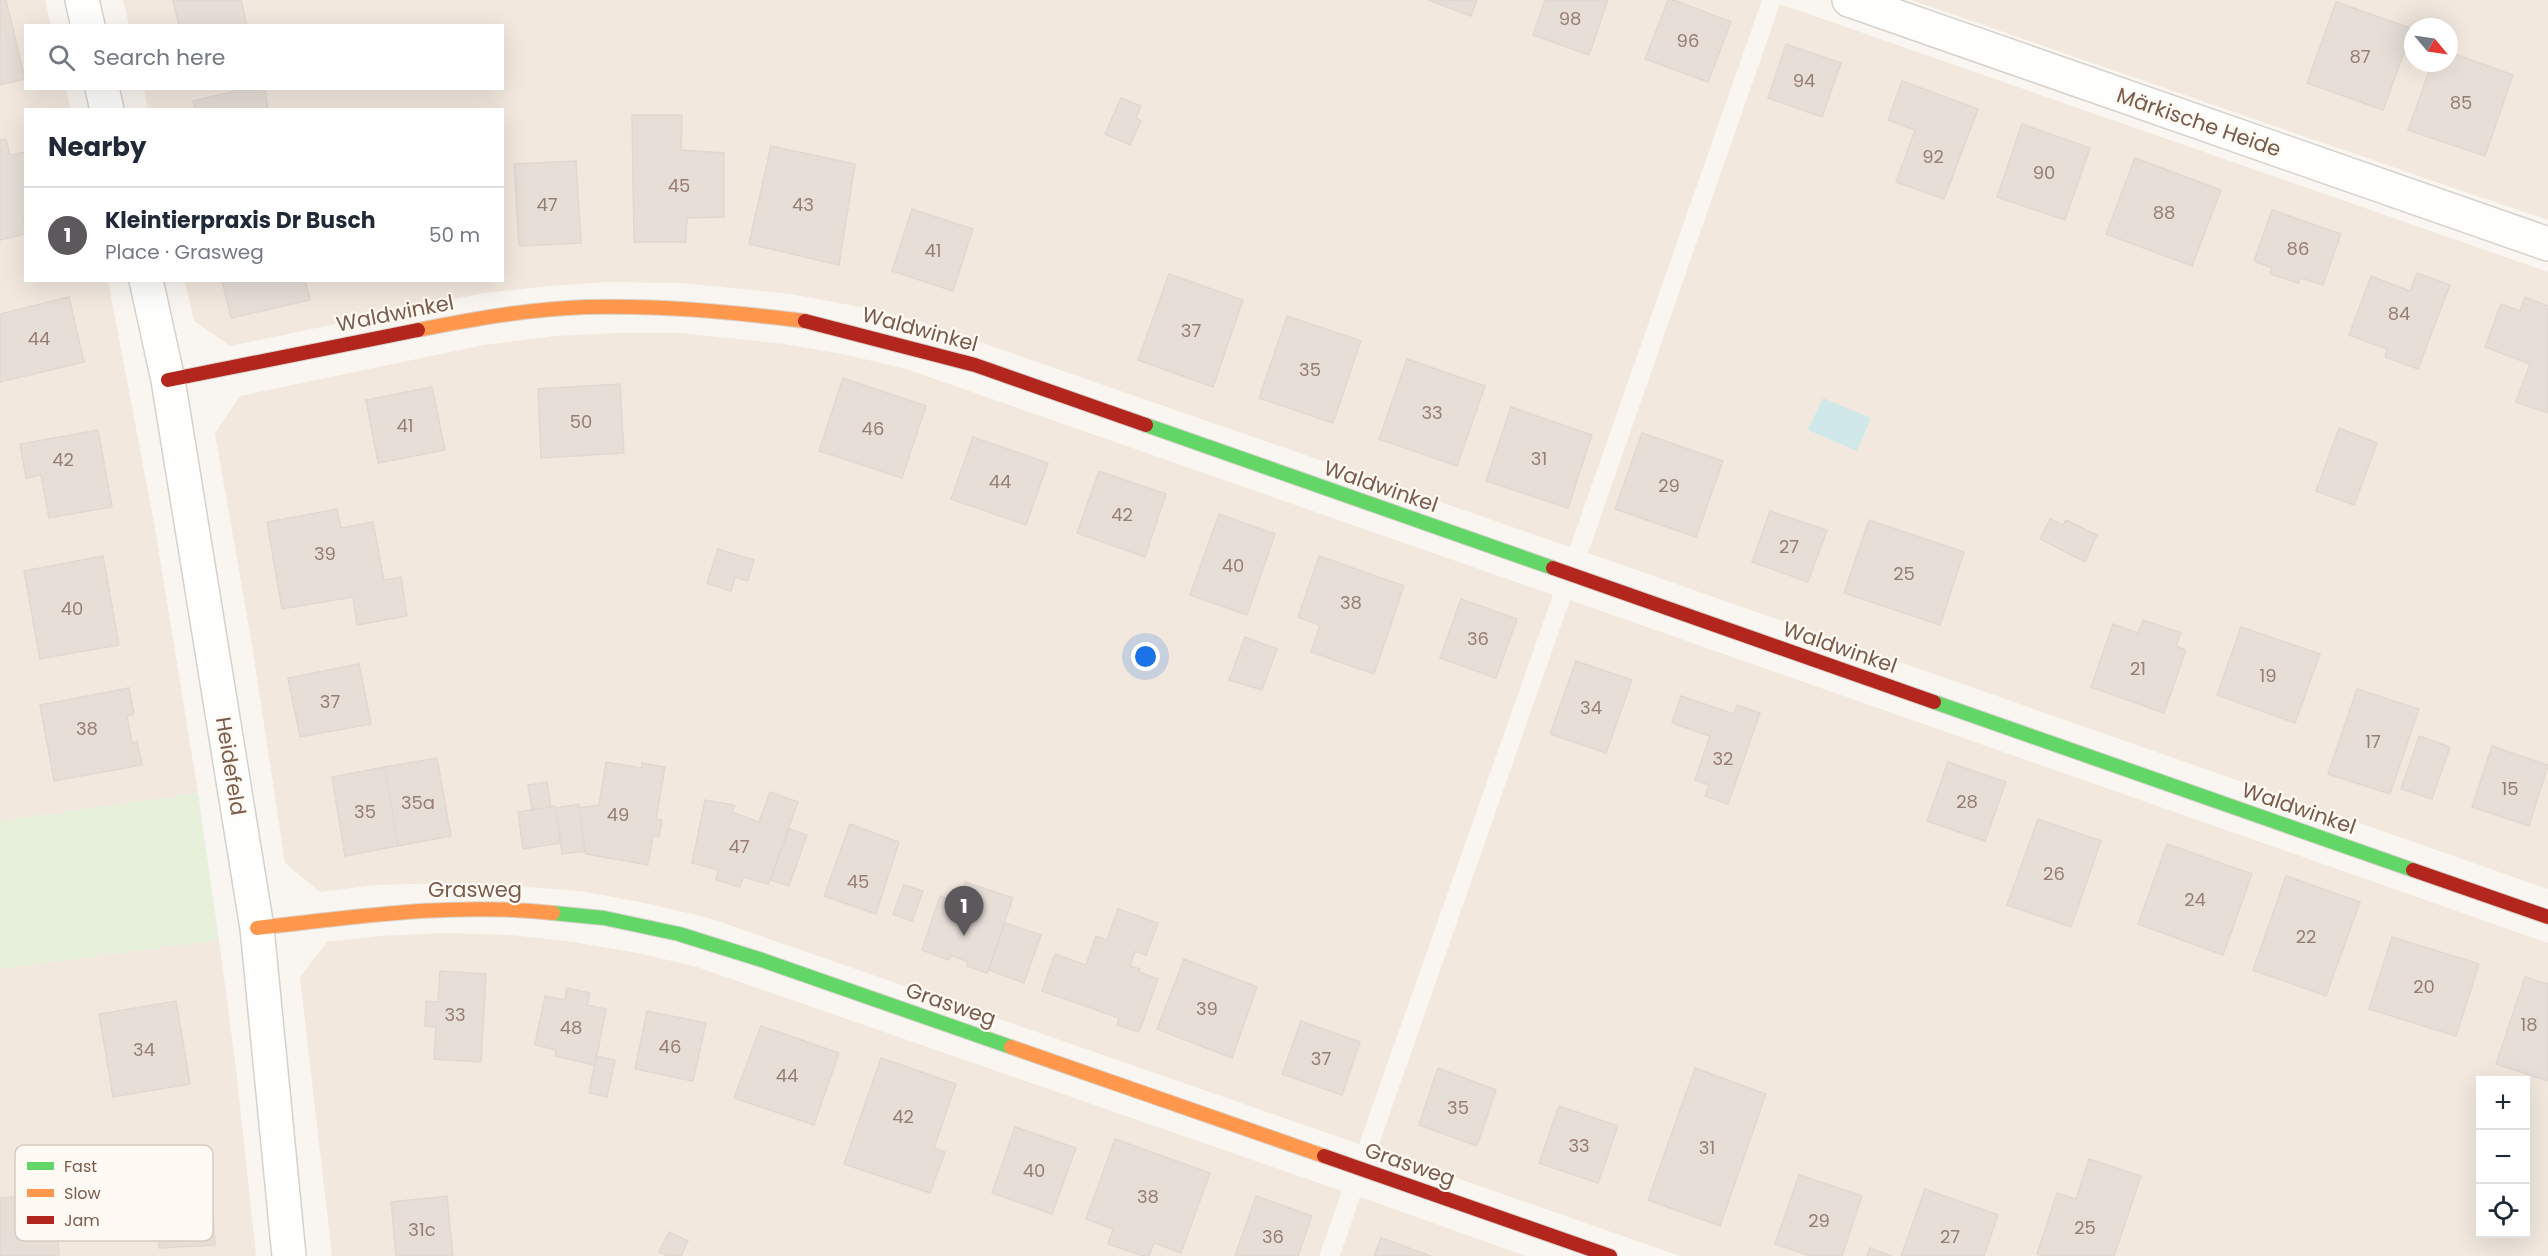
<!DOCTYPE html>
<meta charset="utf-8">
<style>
:root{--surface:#fff;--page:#f2f2f3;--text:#1f2937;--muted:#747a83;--line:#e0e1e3;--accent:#5c585b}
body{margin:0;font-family:Poppins,sans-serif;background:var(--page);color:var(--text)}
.controls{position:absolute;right:18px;bottom:18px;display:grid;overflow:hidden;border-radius:0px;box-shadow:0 6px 24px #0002}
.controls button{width:54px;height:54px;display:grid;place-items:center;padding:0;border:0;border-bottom:2px solid var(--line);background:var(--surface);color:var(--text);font:30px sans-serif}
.compass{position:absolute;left:2404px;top:18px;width:54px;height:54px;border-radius:50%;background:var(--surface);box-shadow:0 6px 24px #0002;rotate:119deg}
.you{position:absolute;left:1146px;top:657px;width:21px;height:21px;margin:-15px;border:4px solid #fff;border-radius:50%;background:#1a73e8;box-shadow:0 0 0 9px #1a73e833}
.badge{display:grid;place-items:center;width:39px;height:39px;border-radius:50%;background:var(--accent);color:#fff;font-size:20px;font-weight:700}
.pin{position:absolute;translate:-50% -50px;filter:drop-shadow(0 2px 3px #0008)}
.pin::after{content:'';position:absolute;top:32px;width:21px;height:18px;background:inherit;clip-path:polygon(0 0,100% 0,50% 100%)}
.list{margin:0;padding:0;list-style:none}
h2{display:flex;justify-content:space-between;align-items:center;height:78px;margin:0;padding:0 24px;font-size:26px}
h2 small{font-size:20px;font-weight:400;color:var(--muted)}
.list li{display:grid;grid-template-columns:39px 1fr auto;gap:18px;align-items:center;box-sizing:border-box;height:96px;padding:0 24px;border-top:2px solid var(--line)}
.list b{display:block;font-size:22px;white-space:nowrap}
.list p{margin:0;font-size:20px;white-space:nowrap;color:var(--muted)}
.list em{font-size:20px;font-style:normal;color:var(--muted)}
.icon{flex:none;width:33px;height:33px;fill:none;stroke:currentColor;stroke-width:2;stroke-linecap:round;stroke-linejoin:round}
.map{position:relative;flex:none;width:2548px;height:1256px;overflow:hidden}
.search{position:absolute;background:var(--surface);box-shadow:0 6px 24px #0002;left:24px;top:24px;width:480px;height:66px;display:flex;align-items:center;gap:15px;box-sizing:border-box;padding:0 21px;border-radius:0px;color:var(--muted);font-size:22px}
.panel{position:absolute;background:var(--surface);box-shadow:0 6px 24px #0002;left:24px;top:108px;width:480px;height:174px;border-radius:0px}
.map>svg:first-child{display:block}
.residential{fill:#f2e8de;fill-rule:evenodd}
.green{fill:#e7f0db}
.water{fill:#d0e8ea}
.building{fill:#e6ded7;stroke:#e2d8d2;stroke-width:1.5}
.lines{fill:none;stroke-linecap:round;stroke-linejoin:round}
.street-casing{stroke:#d7d1cb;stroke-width:36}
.fast-casing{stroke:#d9d2cb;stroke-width:16}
.slow-casing{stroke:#d9d2cb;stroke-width:16}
.jam-casing{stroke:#d9d2cb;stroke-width:16}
.street{stroke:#fefefd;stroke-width:33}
.fast{stroke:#63d668;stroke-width:14}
.slow{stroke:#ff974d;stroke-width:14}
.jam{stroke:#b3261e;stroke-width:14}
.labels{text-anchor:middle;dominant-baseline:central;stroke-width:4.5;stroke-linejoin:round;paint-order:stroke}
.number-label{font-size:18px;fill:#977e72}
.street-label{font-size:21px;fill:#7a5c4d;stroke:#fffaf3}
.key{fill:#fffaf3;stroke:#d7cbc1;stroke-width:1.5}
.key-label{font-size:16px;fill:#7a5c4d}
</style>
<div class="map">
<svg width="2548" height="1256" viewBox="0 0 2548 1256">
<rect width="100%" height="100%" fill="#f9f5f0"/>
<path class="residential" d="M0 0H45L51 25 26 26V88L66 89 71 109 26 110V280L108 281 155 528 198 793 0 821Z
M123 0H1762L1570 547 919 321 860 307 791 294 681 283 608 282 549 286 484 293 230 346 194 321 185 281 502 280V110L148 109 144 89 502 88V26L129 25Z
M1911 0H2548V220L2442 184ZM2413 27H2449V63H2413Z
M1780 4 2548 272V889L1588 553Z
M617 333H681L784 344 847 355 906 369 1553 595 1359 1144 709 918 645 903 581 891 513 886 446 883 376 885 320 892 285 863 252 645 215 433 240 396 484 345 554 336Z
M1570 600 2548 943V1256H1680L1377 1150ZM2480 1080H2526V1234H2480Z
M446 933 511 935 573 942 638 953 697 967 1342 1191 1319 1256H332L300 977 327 942 380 936Z
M219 940 236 1069 256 1256H0V969Z
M1360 1197 1526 1256H1340Z"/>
<path class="green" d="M198 793 219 940 0 969V821Z"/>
<path class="water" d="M1823 398 1871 418 1857 451 1808 430Z"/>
<path class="building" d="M0 0H6L25 79 0 85Z
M173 0H241L247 26H179Z
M1428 0H1477L1471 16Z
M1545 0H1608L1589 55 1533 35Z
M1668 0H1674L1731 22 1708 82 1645 59Z
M2336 2 2413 29 2383 110 2307 83Z
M1786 44 1841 63 1822 117 1768 98Z
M2449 52 2513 75 2485 156 2408 130 2432 63H2449Z
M1902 81 1978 109 1944 199 1896 182 1915 130 1888 120Z
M247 88H265L268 110H195L193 101Z
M1121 98 1141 106 1136 118 1141 121 1130 145 1105 134Z
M632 115H682L681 150 724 153V217L687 218 686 242H634Z
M2022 124 2090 148 2065 220 1997 197Z
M6 139 10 155 26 152V214L23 215 26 234 0 240V140Z
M771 146 855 164 839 265 749 244Z
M2135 158 2221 190 2192 266 2106 234Z
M576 161 581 243 519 246 514 164Z
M912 209 973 229 953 291 892 271Z
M2272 210 2341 234 2323 285 2300 278 2298 283 2270 274 2272 268 2254 261Z
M2417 273 2450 285 2418 369 2385 357 2387 349 2349 335 2371 276 2410 291Z
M1169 274 1243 300 1213 387 1138 360Z
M222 280H305L310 300 231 318Z
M69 297 84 362 0 382V314Z
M2525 297 2548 306V413L2516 402 2530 364 2485 347 2501 304 2520 311Z
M1287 316 1361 341 1333 423 1259 398Z
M1407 359 1485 386 1457 466 1379 439Z
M843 378 926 406 902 478 819 451Z
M620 384 624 453 541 458 538 389Z
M432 387 445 450 378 463 366 400Z
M1511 407 1592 435 1568 508 1486 481Z
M2339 428 2377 443 2354 505 2316 491Z
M98 430 112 507 49 518 41 475 26 478 20 444Z
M1642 433 1723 461 1696 537 1615 509Z
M973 437 1048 463 1026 525 951 499Z
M1099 471 1166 494 1145 557 1077 533Z
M337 509 341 528 373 522 384 580 401 577 407 616 357 625 353 597 282 609 267 522Z
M1770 511 1827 530 1808 582 1752 562Z
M1219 514 1275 534 1247 615 1190 595Z
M2050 519 2063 525 2066 520 2097 535 2085 562 2040 539Z
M1869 520 1964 552 1940 625 1844 593Z
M718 549 754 560 748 581 735 577 731 591 707 583Z
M103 556 119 645 40 659 24 571Z
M1319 556 1404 586 1374 674 1311 652 1320 625 1298 617Z
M1461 599 1517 619 1496 678 1440 658Z
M2143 620 2181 633 2176 646 2186 650 2164 713 2091 687 2113 624 2138 633Z
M2241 627 2320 654 2295 723 2217 695Z
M1245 637 1277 649 1262 690 1229 680Z
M1576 661 1632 680 1606 753 1550 734Z
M359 664 371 724 300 737 288 678Z
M129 688 134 714 127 716 132 743 137 741 142 765 54 781 40 705Z
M2357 689 2419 709 2390 794 2328 774Z
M1681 696 1734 714 1737 705 1760 713 1728 804 1705 796 1709 785 1695 780 1710 736 1672 723Z
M2419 736 2450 747 2432 799 2401 789Z
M2492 746 2548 765 2529 826 2472 807Z
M437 758 451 836 398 846 385 767Z
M606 762 642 768V763L665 767 656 819 662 820 659 837 653 836 648 865 586 854 579 808 599 805Z
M1948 762 2006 782 1985 841 1927 821Z
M385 767 398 846 345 856 332 777Z
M547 782 551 807 532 810 528 785Z
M770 792 798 802 768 884 743 877 740 887 716 880 718 870 692 863 705 800 735 805 732 812 759 822Z
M579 804 585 851 562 854 555 808Z
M555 806 561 843 523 849 518 812Z
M2038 819 2101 841 2071 927 2007 905Z
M850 824 899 842 876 914 824 896Z
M789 829 807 835 789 886 771 880Z
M2167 844 2252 874 2223 955 2138 924Z
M2286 876 2360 902 2326 996 2253 970Z
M965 882 1013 898 987 973 967 966 968 962 951 955 949 960 922 950 940 896 958 903Z
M904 885 923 891 912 921 893 914Z
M1118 909 1158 923 1146 955 1135 951 1130 966 1140 969 1139 972 1158 979 1139 1032 1117 1025 1119 1018 1042 991 1055 954 1086 965 1096 936 1107 940Z
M1005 923 1041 935 1024 983 989 970Z
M2392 937 2479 964 2456 1036 2369 1009Z
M1184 959 1257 987 1232 1058 1157 1029Z
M440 971 486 974 481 1062 434 1059 436 1027 425 1026 426 1001 438 1002Z
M2525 977 2548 984V1081L2496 1064Z
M567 988 590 993 587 1005 606 1009 595 1065 555 1056 556 1050 535 1045 545 996 565 1000Z
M176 1001 190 1084 113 1097 99 1014Z
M647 1011 706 1023 693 1081 635 1069Z
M1301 1021 1360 1042 1342 1095 1282 1074Z
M761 1026 839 1053 814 1125 734 1098Z
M596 1056 615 1060 607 1097 589 1093Z
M881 1058 956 1084 934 1148 945 1152 930 1193 844 1164Z
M1438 1068 1496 1090 1477 1146 1419 1125Z
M1695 1068 1766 1094 1720 1226 1648 1200Z
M1559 1106 1618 1126 1598 1183 1539 1163Z
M1015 1127 1076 1148 1052 1214 992 1193Z
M1115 1139 1210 1173 1181 1253 1154 1243 1149 1256H1143L1108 1244 1113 1229 1086 1219Z
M209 1159 215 1245 159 1248 153 1163Z
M2089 1159 2141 1176 2114 1256H2043L2037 1254 2057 1193 2076 1199Z
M1799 1175 1862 1196 1842 1256H1810L1775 1244Z
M1925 1189 1998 1215 1984 1256H1901Z
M55 1194 59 1256H0V1198Z
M447 1196 453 1256H396L391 1202Z
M1256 1196 1312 1216 1298 1256H1235Z
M669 1232 688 1241 681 1256H668L659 1252Z
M1381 1238 1431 1256H1374Z
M1870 1248 1892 1256H1867Z"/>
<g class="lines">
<g class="street-casing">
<path id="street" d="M82 0 88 26
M1849 0 2548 244
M102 88 107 110
M146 280 168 380 257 928 289 1256"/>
</g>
<g class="fast-casing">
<path id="fast" d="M1146 425 1553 568
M1934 702 2413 870
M553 913 604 918 679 934 762 960 1011 1047"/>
</g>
<g class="slow-casing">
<path id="slow" d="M418 330C473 319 529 309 586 307 660 305 732 312 805 321
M257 928C356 917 453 902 553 913
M1011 1047 1324 1156"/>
</g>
<g class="jam-casing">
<path id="jam" d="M805 321 975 365 1146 425
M168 380 418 330
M1553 568 1934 702
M2413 870 2548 917
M1324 1156 1610 1256"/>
</g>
<use href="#street" class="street"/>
<use href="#fast" class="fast"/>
<use href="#slow" class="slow"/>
<use href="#jam" class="jam"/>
</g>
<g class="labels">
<g class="number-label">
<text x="1570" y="18">98</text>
<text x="1688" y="40">96</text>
<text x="2360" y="56">87</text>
<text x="1804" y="80">94</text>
<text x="2461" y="102">85</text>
<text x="1933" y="156">92</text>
<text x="2044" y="172">90</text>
<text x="679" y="185">45</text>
<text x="547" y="204">47</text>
<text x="803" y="204">43</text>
<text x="2164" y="212">88</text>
<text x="2298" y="248">86</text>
<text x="933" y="250">41</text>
<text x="2399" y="313">84</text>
<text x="1191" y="330">37</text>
<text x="39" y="338">44</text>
<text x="1310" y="369">35</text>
<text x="1432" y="412">33</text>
<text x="581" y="421">50</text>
<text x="405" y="425">41</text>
<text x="873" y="428">46</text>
<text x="1539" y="458">31</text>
<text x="63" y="459">42</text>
<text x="1000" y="481">44</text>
<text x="1669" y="485">29</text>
<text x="1122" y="514">42</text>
<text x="1789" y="546">27</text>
<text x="325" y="553">39</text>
<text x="1233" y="565">40</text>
<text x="1904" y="573">25</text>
<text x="1351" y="602">38</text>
<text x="72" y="608">40</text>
<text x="1478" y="638">36</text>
<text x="2138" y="668">21</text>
<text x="2268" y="675">19</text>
<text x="330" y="701">37</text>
<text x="1591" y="707">34</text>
<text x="87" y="728">38</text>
<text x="2373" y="741">17</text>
<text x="1723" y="758">32</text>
<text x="2510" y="788">15</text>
<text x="1967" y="801">28</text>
<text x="418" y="802">35a</text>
<text x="365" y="811">35</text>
<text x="618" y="814">49</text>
<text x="739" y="846">47</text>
<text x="2054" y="873">26</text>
<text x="858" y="881">45</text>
<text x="2195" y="899">24</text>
<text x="2306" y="936">22</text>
<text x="2424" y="986">20</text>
<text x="1207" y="1008">39</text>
<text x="455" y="1014">33</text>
<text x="2529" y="1024">18</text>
<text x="571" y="1027">48</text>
<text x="670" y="1046">46</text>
<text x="144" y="1049">34</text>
<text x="1321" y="1058">37</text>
<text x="787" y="1075">44</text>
<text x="1458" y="1107">35</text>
<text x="903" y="1116">42</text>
<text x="1579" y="1145">33</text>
<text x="1707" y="1147">31</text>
<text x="1034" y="1170">40</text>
<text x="1148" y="1196">38</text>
<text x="1819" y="1220">29</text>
<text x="2085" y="1227">25</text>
<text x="422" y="1229">31c</text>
<text x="1273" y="1236">36</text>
<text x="1950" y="1236">27</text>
</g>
<g class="street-label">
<text transform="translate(2199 122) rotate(19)">Märkische Heide</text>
<text transform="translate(395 313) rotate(-11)">Waldwinkel</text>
<text transform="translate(920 329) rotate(15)">Waldwinkel</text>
<text transform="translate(1381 486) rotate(19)">Waldwinkel</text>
<text transform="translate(1840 647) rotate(19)">Waldwinkel</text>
<text transform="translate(231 766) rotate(81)">Heidefeld</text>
<text transform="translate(2299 808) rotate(19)">Waldwinkel</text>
<text x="475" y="889">Grasweg</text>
<text transform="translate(951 1004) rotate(19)">Grasweg</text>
<text transform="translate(1410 1164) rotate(19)">Grasweg</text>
</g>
</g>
<rect x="15" y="1145" width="198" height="96" rx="9" class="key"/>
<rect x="27" y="1162" width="27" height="8" fill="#63d668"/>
<rect x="27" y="1189" width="27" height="8" fill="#ff974d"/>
<rect x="27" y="1216" width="27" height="8" fill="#b3261e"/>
<g class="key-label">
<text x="64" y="1172">Fast</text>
<text x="64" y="1199">Slow</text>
<text x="64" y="1226">Jam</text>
</g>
</svg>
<div class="controls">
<button>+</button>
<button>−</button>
<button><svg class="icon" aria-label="locate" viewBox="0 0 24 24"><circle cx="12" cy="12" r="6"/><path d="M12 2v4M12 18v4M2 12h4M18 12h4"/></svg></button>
</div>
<svg class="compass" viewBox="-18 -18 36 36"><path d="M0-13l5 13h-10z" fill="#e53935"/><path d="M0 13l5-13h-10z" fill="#747a83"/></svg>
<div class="you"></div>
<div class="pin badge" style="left:964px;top:936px">1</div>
<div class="search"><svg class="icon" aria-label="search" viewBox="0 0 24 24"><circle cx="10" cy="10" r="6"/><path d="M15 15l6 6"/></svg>Search here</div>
<section class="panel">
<h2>Nearby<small></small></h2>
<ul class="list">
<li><span class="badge">1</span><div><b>Kleintierpraxis Dr Busch</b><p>Place · Grasweg</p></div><em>50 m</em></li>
</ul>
</section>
</div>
